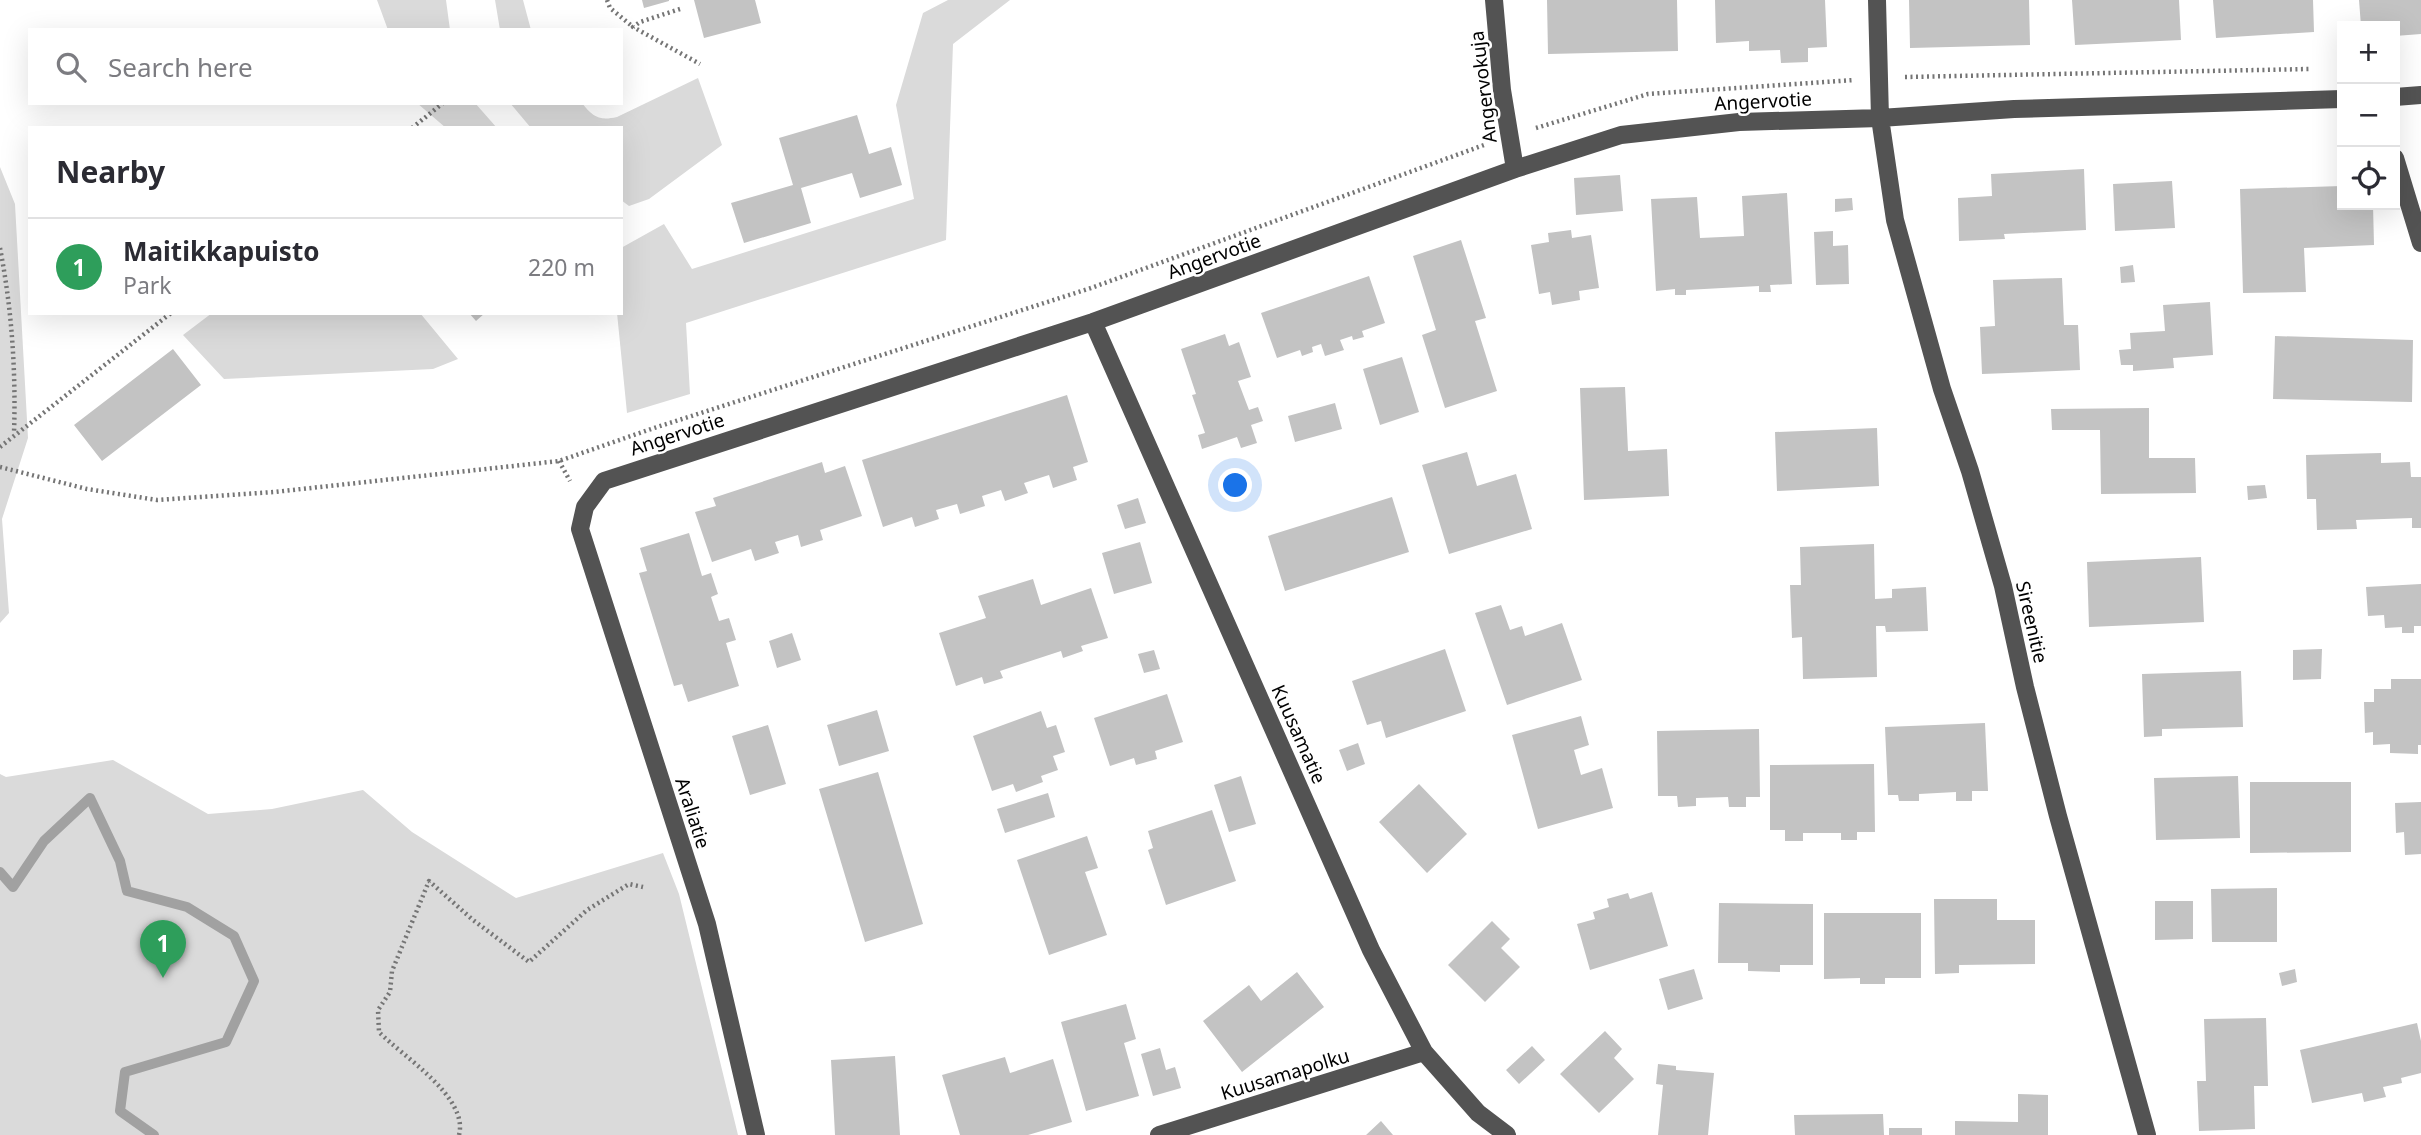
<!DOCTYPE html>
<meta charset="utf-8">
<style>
:root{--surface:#fff;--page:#f2f2f3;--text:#2b2b33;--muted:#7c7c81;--line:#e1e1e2;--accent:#db2777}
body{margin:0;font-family:"Noto Sans",sans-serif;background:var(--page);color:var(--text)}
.controls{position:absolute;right:21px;top:21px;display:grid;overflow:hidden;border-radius:0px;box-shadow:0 7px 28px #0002}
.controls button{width:63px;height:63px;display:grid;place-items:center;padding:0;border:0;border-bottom:2px solid var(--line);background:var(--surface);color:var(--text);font:35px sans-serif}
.you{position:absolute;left:1236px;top:486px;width:24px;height:24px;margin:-18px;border:5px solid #fff;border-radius:50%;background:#1a73e8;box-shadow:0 0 0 10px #1a73e833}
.badge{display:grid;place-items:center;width:46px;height:46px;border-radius:50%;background:var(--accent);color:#fff;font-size:23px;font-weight:700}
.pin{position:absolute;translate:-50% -58px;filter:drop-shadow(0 2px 4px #0008)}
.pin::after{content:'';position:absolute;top:37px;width:24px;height:21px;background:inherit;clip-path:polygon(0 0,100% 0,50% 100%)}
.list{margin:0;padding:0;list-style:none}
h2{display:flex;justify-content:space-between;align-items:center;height:91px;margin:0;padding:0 28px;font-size:30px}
h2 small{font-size:23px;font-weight:400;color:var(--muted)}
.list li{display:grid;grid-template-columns:46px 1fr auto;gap:21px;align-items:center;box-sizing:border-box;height:98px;padding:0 28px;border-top:2px solid var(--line)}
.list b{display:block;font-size:26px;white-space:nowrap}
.list p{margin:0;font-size:23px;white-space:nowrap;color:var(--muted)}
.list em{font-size:23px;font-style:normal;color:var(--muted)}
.icon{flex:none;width:38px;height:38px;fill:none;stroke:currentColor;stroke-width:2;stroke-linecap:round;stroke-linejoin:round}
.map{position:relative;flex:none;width:2421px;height:1135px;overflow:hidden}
.search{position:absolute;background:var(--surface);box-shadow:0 7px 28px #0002;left:28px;top:28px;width:595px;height:77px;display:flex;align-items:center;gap:18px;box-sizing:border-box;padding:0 24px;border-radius:0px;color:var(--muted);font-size:26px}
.panel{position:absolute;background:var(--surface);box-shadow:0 7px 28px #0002;left:28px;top:126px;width:595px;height:189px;border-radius:0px}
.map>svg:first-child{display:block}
.green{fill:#dadada}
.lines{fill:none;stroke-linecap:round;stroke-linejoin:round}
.stream{stroke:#a1a1a1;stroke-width:10}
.building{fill:#c3c3c3}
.path{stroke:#757575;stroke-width:4.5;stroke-dasharray:2 3.5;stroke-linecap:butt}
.minor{stroke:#535353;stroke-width:18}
.labels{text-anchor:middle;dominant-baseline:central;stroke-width:5;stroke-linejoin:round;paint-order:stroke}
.street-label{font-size:19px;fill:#000;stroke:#fff}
</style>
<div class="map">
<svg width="2421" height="1135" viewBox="0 0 2421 1135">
<rect width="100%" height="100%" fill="#fff"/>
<path class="green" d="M377 0H446L450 30H388Z
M495 0H523L531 30H500Z
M948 0H1010L953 44 946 240 686 323 690 394 627 413 617 313H621V248L664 224 692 269 914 199 896 105 923 13Z
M698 78 722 145 649 199 629 206 621 200V128H531L510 103H582C593 117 599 121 617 117Z
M417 103H475L497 128H446Z
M0 167 15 204 28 438 2 519 9 613 0 623Z
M212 313H420L458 359 433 369 224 379 183 335Z
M113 760 208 814 272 809 363 790 412 832 516 898 663 853 679 894 738 1135H0V774L6 777Z"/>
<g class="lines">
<path class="stream" d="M0 872 13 887 44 841 90 798 120 861 127 891 187 907 234 936 254 981 226 1042 125 1072 120 1111 154 1135"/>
</g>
<path class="building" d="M642 0H669V1L644 8Z
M694 0H755L761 23 704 38Z
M1547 0H1677L1678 51 1548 54Z
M1715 0H1825L1827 47 1808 48V62L1781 63 1780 50 1749 51V41L1716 43Z
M1909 0H2029L2030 45 1910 48Z
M2072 0H2179L2181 40 2075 45Z
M2213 0H2313L2314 32 2216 38Z
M2359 0H2421V34L2395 36V26H2361Z
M857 115 869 154 891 147 902 185 860 198 852 173 801 188 811 223 744 243 731 203 793 185 779 138Z
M2084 169 2086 230 2004 234 2005 239 1959 241 1958 198 1992 196 1991 174Z
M1620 175 1623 211 1576 215 1574 178Z
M2172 181 2175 228 2115 231 2113 184Z
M2342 186V205H2373L2374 245 2304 248 2306 292 2243 293 2240 189Z
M1787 193 1792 284 1770 285 1771 292H1759V286L1686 290V295H1675V289L1656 291 1651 199 1697 197 1700 238 1744 236 1742 196Z
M1852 198 1853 210 1835 212V199Z
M1571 230 1572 238 1591 235 1599 288 1579 291 1580 300 1552 305 1550 292 1539 294 1531 245 1549 242 1548 233Z
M1833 231V246L1848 245 1849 284 1816 285 1814 232Z
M1461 240 1486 318 1475 321 1497 391 1445 408 1422 335 1436 330 1413 256Z
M2133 265 2135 282 2121 283 2120 267Z
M1369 276 1385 323 1362 331 1364 337 1353 340 1352 336 1340 340 1344 350 1325 356 1321 344 1312 347 1313 352 1302 356 1300 350 1277 358 1261 313Z
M2062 278 2064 325H2078L2080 370 1982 374 1980 327 1995 326 1993 280Z
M2210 302 2213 355 2173 358 2174 368 2133 371V365H2121L2119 350 2131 349 2130 333 2165 331 2163 305Z
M469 313H485L476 321Z
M1225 334 1229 346 1239 342 1251 377 1238 381 1249 410 1258 407 1263 421 1251 425 1257 443 1241 448 1237 437 1202 449 1198 435 1205 433 1192 395 1196 394 1181 349Z
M2275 336 2413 340 2412 402 2273 399Z
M173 349 201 385 102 461 74 425Z
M1402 357 1419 412 1380 425 1363 369Z
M1625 387 1628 451 1667 449 1669 496 1584 500 1580 388Z
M1067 395 1088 462 1073 467 1077 480 1053 488 1049 475 1024 483 1028 493 1005 501 1001 490 982 496 985 506 960 514 957 504 936 510 939 519 915 527 912 517 883 527 862 460Z
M1335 403 1342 429 1295 442 1288 416Z
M2149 408V458H2195L2196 493 2101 494 2100 430H2052L2051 409Z
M1877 428 1879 486 1777 491 1775 432Z
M1467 452 1477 486 1516 474 1532 529 1449 554 1422 465Z
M2381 453V463L2410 462 2411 477H2421V528H2412V518L2356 520 2357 529 2317 530 2316 499H2307L2306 455Z
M822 462 825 473 845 466 862 516 820 530 823 540 801 547 798 535 775 542 779 553 755 561 751 549 712 562 695 512 716 506 713 498Z
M2265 485 2267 498 2248 500 2247 486Z
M1392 497 1409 552 1285 591 1268 536Z
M1138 498 1146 523 1125 529 1117 505Z
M689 533 702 576 711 573 718 594 711 597 719 621 729 618 736 640 726 643 739 686 688 702 682 684 674 686 639 573 647 571 640 548Z
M1140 542 1152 583 1114 594 1102 553Z
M1874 544 1875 599 1892 598V589L1926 587 1928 631 1886 632 1885 626H1876L1877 677 1803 679 1802 637 1792 638 1790 585H1801L1800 547Z
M2201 557 2204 622 2089 627 2087 562Z
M1033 579 1041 605 1091 588 1108 638 1081 646 1083 651 1063 658 1061 651 1000 671 1003 678 984 684 982 677 956 686 939 633 986 618 978 596Z
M2421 584V626H2414V633H2402V627L2385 628 2384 615 2368 616 2366 587Z
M1501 605 1510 630 1522 626 1525 636 1562 623 1582 680 1507 705 1475 613Z
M792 633 801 660 777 668 769 641Z
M1445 649 1466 711 1386 738 1381 721 1367 725 1352 681Z
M2322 649 2321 679 2293 680V650Z
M1154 650 1160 669 1144 673 1138 654Z
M2241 671 2243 727 2162 729V736L2144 737 2142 674Z
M2391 679H2421V745H2418V754L2390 753V744L2373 745V732L2365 733 2364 702H2374V689H2391Z
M1167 694 1183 742 1155 751 1157 759 1136 765 1134 758 1110 766 1094 718Z
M877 710 889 751 839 766 827 725Z
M1041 711 1047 728 1056 725 1065 752 1053 756 1058 770 1041 776 1043 782 1016 792 1013 784 992 791 973 736Z
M1581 716 1589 745 1574 750 1581 775 1602 768 1613 808 1538 829 1512 735Z
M1985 723 1988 791H1972V801H1956V792L1919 794V801H1899L1898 795H1888L1885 727Z
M768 725 786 784 750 795 732 736Z
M1759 729 1760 797H1746V807H1729L1728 797 1696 798V806L1678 807 1677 796H1658L1657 731Z
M1358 743 1365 764 1347 771 1339 750Z
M1874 764 1875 832H1857V840H1841V833H1803V841H1785V830H1770V765Z
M878 772 923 924 865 942 819 789Z
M1241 776 1256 824 1229 832 1214 785Z
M2238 776 2240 838 2156 840 2154 778Z
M2250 782H2351V852L2250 853Z
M1419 784 1467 834 1427 873 1379 822Z
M1048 793 1055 817 1005 833 997 809Z
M2421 802V854L2405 855 2404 832 2396 833 2395 803Z
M1212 810 1236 881 1166 905 1148 850 1153 848 1148 831Z
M1087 836 1098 868 1085 872 1107 935 1049 955 1017 860Z
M2277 888V942H2212L2211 889Z
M1652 892 1668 946 1590 970 1577 924 1595 919 1593 912 1609 907 1607 899 1628 893 1630 899Z
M1934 899H1997V920H2035V964L1959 965V973L1935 974Z
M2155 901H2193V939L2155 940Z
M1719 903 1813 904V965H1780V972L1748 971V963H1718Z
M1824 913H1921V978H1885V984H1860V978L1824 979Z
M1492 921 1510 939 1501 948 1520 967 1485 1002 1448 965Z
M1694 969 1703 999 1668 1010 1659 979Z
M2295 969 2297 982 2282 986 2279 973Z
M1297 972 1324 1007 1242 1072 1203 1021 1249 985 1261 1001Z
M1126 1004 1136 1039 1124 1043 1139 1096 1086 1111 1061 1022Z
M2266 1018 2268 1086H2254L2255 1129 2199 1131 2197 1081H2206L2204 1019Z
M2417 1023 2421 1041V1073L2401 1078 2402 1083 2383 1087 2386 1097 2364 1102 2362 1093 2312 1103 2300 1050Z
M1605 1031 1622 1049 1614 1058 1634 1079 1599 1113 1560 1074Z
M1532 1046 1545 1060 1519 1084 1506 1070Z
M1160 1048 1166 1070 1175 1067 1181 1088 1153 1096 1141 1054Z
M895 1056 900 1135H835L831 1060Z
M1005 1057 1010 1073 1053 1059 1072 1122 1028 1135H960L942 1075Z
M1658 1064 1676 1066V1070L1714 1073 1708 1135H1658L1663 1085 1656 1084Z
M2018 1094 2048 1095V1135H1955V1121L2018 1122Z
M1883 1114 1884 1135H1795L1794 1115Z
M1381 1121 1393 1135H1366Z
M1889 1128H1922V1135H1889Z"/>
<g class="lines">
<path class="path" d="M607 0 610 8 633 27
M680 9 640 22 633 27 700 64
M1905 77 2309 69
M412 128 443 103
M1536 128 1648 94 1854 80
M0 248C12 310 16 372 14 434
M0 447 171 313
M559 461 570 481
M0 467 87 489 157 500 274 492 559 461 654 428 1091 288 1484 145
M459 1135C469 1097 402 1056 379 1032L378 1010 390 992 392 971 429 881 473 920 529 962 587 910 629 884 643 887"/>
<path class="minor" d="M1494 0 1502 90 1515 169
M1877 0 1880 118 1895 220 1942 389 1970 471 2003 586 2025 687 2058 816 2147 1135
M2395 97 2421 95
M2395 158 2421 243
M1093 322 1371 950 1424 1052 1478 1113 1507 1135
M756 1135 707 924 580 529 585 507 604 481 1093 322 1515 169 1621 135 1739 122 1880 118 2014 109 2342 99
M1159 1135 1424 1052"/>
</g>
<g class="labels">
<g class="street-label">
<text transform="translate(1483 87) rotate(-97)">Angervokuja</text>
<text transform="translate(1763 101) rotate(-3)">Angervotie</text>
<text transform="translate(1214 256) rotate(-20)">Angervotie</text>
<text transform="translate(677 434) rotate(-18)">Angervotie</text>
<text transform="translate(2032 622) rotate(77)">Sireenitie</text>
<text transform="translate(1299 734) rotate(66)">Kuusamatie</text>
<text transform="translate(693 813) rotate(72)">Araliatie</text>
<text transform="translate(1285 1074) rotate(-17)">Kuusamapolku</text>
</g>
</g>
</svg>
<div class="controls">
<button>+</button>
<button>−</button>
<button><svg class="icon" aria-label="locate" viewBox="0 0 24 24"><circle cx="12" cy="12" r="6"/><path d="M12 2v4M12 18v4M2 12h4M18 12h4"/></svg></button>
</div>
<div class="you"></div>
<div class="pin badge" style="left:163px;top:978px;background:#2e9e5b">1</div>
<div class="search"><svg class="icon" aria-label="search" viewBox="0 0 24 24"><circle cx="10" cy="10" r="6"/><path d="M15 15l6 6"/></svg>Search here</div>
<section class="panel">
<h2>Nearby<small></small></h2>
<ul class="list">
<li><span class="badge" style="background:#2e9e5b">1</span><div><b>Maitikkapuisto</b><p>Park</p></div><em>220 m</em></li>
</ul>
</section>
</div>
